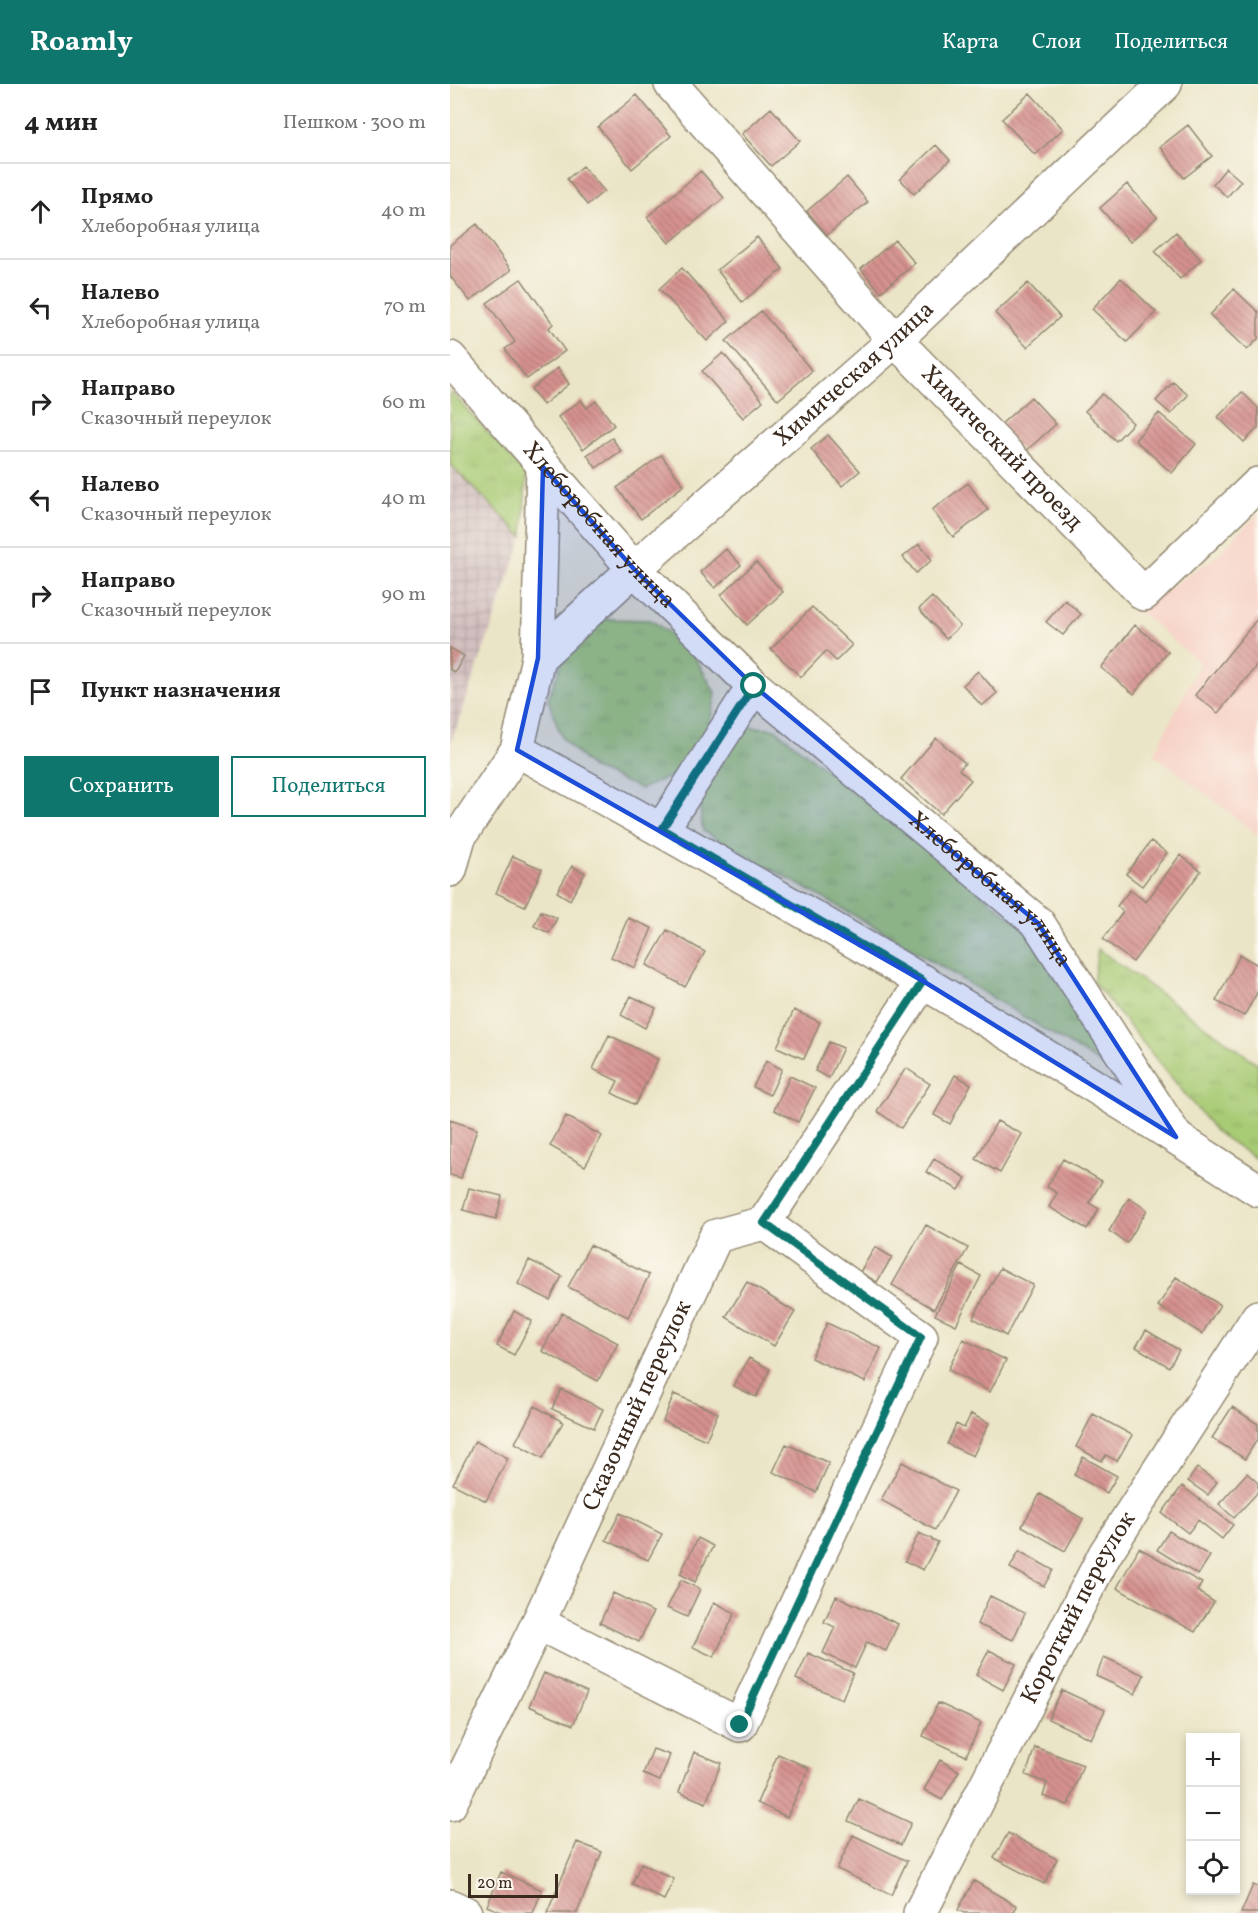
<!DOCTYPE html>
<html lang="ru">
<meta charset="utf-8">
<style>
:root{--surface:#fff;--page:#f2f2f2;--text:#222;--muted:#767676;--line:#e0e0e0;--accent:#0f766e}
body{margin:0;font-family:Vollkorn,serif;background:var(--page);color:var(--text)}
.controls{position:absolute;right:18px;bottom:18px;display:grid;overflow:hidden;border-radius:0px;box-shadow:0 3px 9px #0003}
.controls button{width:54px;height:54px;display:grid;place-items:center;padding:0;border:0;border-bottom:2px solid var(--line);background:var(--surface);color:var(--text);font:30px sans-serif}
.scale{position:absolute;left:18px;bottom:15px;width:90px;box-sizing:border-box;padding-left:6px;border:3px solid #3b2a1e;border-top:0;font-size:16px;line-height:21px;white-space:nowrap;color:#3b2a1e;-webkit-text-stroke:4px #fbf7ec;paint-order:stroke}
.stop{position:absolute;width:18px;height:18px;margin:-14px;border:4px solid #0f766e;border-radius:50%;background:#fff}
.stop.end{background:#0f766e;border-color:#fff;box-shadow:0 2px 6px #0008}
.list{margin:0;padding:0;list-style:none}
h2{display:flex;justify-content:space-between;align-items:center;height:78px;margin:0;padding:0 24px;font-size:26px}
h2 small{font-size:20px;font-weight:400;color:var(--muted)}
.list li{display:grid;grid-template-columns:39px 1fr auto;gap:18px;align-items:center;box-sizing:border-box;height:96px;padding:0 24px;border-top:2px solid var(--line)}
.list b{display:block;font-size:22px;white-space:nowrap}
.list p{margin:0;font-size:20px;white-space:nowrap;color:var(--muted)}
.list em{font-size:20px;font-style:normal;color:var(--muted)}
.actions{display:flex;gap:12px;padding:18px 24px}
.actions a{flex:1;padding:14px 0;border:2px solid var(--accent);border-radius:0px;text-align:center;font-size:21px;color:var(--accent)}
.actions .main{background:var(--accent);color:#fff}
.icon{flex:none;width:33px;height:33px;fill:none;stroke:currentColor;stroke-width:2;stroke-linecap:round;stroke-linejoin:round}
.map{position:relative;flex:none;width:808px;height:1829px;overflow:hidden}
header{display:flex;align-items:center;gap:36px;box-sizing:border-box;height:84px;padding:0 30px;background:var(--accent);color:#fff}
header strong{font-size:28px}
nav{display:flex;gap:33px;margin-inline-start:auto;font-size:21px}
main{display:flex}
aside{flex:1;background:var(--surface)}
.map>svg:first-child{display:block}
.built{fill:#f7d1c6}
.industrial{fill:url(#industrial-grid)}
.grass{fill:url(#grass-tufts);stroke:#727a4a;stroke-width:1.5}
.building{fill:url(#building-back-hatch)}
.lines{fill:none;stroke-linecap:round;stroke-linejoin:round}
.minor-casing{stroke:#938872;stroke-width:36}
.minor{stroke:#fff;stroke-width:33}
.route{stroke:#0f766e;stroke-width:8}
.marked{fill:#1d4ed8;fill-opacity:0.2;stroke:#1d4ed8;stroke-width:4.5;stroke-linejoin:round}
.labels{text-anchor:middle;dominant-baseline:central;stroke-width:5;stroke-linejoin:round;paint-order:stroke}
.street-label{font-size:24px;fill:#3b2a1e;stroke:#fbf7ec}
</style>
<header>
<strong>Roamly</strong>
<nav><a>Карта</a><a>Слои</a><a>Поделиться</a></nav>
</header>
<main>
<aside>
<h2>4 мин<small>Пешком · 300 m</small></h2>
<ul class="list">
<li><svg class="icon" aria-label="ahead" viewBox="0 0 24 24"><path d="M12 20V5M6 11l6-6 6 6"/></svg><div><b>Прямо</b><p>Хлеборобная улица</p></div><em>40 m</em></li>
<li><svg class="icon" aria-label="left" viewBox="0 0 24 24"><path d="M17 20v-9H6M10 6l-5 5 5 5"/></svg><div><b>Налево</b><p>Хлеборобная улица</p></div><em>70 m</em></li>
<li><svg class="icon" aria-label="right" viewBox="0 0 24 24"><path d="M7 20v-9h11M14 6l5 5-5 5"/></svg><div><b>Направо</b><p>Сказочный переулок</p></div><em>60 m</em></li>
<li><svg class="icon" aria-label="left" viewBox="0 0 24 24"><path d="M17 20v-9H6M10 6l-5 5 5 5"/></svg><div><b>Налево</b><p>Сказочный переулок</p></div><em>40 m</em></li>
<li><svg class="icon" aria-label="right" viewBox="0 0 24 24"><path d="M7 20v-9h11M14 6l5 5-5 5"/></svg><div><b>Направо</b><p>Сказочный переулок</p></div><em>90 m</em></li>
<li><svg class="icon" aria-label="arrive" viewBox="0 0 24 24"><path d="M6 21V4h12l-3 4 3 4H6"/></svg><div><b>Пункт назначения</b></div></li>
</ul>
<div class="actions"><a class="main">Сохранить</a><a>Поделиться</a></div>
</aside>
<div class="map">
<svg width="808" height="1829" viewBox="0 0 808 1829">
<defs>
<pattern id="industrial-grid" width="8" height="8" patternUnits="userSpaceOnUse" patternTransform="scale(1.5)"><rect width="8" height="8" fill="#d2bfbf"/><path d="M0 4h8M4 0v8" fill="none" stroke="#b5a4a4"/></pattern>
<pattern id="grass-tufts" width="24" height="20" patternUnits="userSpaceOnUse" patternTransform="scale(1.5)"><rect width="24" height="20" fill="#a8cb75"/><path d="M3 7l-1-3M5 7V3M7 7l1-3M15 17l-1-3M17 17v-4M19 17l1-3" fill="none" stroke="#92ae65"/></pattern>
<pattern id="building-back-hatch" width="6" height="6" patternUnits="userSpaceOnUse" patternTransform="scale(1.5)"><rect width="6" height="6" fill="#d6928f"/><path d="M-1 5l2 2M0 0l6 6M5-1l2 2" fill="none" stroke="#af7774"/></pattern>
</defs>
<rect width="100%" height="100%" fill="#fbf7ec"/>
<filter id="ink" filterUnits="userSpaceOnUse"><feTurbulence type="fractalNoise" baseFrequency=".0167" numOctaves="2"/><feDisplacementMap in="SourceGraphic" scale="12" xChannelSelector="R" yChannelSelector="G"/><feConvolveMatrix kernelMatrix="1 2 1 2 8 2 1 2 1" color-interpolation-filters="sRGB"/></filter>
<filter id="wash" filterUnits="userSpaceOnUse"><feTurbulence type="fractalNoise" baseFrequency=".008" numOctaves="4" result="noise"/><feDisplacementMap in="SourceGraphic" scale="24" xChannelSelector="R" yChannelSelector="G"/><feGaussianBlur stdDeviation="1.35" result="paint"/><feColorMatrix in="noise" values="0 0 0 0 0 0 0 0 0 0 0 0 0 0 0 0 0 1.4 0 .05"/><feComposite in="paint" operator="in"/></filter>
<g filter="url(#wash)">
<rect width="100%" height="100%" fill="#ebe5c7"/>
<path class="built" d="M808 429V751L704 670 750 579 687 525 764 474Z"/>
<path class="industrial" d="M0 380 73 453 0 661Z"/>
<path class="grass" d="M0 307 76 390 73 453 0 380Z
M155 535 201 536 240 565 266 610 257 652 228 689 191 705 142 684 112 654 98 615 115 570Z
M294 642 325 645 573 843 669 991 443 853 253 747 249 717Z
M648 865 808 980V1076L766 1048 643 898Z"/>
<g id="blocks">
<path class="building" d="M580 9 613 45 585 71 552 35Z
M187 11 221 52 182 85 148 43Z
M321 24 350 57 321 82 292 50Z
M738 41 762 72 734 94 710 63Z
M486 61 500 76 464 110 450 95Z
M133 82 154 107 137 121 117 95Z
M776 84 791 97 777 113 763 100Z
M251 87 274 114 219 159 197 133Z
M397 93 418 118 377 151 357 127Z
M677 100 707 133 680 158 650 124Z
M27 140 61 186 20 217 0 192V161Z
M726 148 751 176 730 195 705 167Z
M307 153 333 185 292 218 267 186Z
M445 156 465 179 431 208 411 185Z
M232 184 279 237 257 257 209 205Z
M671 194 706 228 677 258 642 225Z
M71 195 103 240 99 244 115 267 77 295 55 265 65 258 37 219Z
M578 199 610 233 577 263 545 229Z
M784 205 808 228V255L797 266 760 231Z
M311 227 362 287 328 316 276 257Z
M273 269 313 317 293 334 252 287Z
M108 284 119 300 93 321 81 305Z
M723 298 738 311 721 330 706 317Z
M792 308 808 324V344L794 358 768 333Z
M652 310 683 339 666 357 635 327Z
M581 313 606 340 574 369 549 342Z
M131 316 137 324 146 317 164 341 133 365 108 333Z
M709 329 746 360 722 389 685 356Z
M378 351 410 387 392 402 361 365Z
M162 354 171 367 146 384 137 371Z
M211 371 234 401 191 435 167 404Z
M518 399 538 426 503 453 482 426Z
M469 460 482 476 466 489 453 473Z
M276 465 291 481 265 504 250 488Z
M306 478 333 508 297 541 271 511Z
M482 513 510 542 496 555 469 525Z
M615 516 631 530 613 551 596 538Z
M362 523 402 561 386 577 376 567 351 593 321 565Z
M808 534V580L768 629 745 611Z
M685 541 718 568 684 610 651 584Z
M0 564 14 572 5 588 0 586Z
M528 587 547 609 532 622 513 601Z
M486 654 515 679 509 686 521 696 491 730 451 695Z
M701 757 717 769 692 802 676 790Z
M730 771 751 787 683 878 653 855 673 828 667 822 680 806 696 818Z
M63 772 92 785 75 822 46 809Z
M122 782 135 789 120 816 107 808Z
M91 827 107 834 99 849 84 842Z
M178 834 202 844 185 884 161 873Z
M217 846 255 868 235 903 197 881Z
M790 871 808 881V907L794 932 766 917Z
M181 912 206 924 195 944 171 931Z
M344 926 370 938 354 975 327 963Z
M159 951 208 975 185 1021 162 1009 168 997 143 985Z
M379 958 393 964 379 994 365 987Z
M316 977 332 985 320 1011 303 1003Z
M456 984 480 1000 451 1044 427 1027Z
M505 991 521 1000 500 1040 484 1031Z
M340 992 365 1004 348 1038 324 1026Z
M116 1032 152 1052 135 1082 100 1062Z
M0 1036 27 1045 11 1094 0 1091Z
M547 1037 572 1050 550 1089 526 1075Z
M484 1075 516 1094 509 1106 476 1088Z
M613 1075 652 1097 639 1119 649 1125 637 1145 599 1123 607 1109 597 1103Z
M19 1104 52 1112 46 1135 13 1126Z
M679 1114 697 1126 677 1159 659 1147Z
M476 1141 518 1164 484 1225 442 1201Z
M140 1161 199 1191 178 1233 118 1203Z
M425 1163 442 1173 427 1198 410 1188Z
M79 1176 112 1192 100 1216 68 1200Z
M511 1181 531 1192 506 1241 485 1231Z
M550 1184 583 1201 556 1252 523 1234Z
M726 1193 770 1221 752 1250 708 1222Z
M297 1198 345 1228 324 1262 276 1233Z
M64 1227 82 1237 64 1271 47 1262Z
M112 1229 168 1259 148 1297 92 1267Z
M377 1239 431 1264 415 1298 361 1274Z
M696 1246 729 1266 719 1283 686 1263Z
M513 1255 556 1276 540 1308 498 1286Z
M299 1274 320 1285 306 1313 284 1302Z
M111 1305 153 1325 144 1344 102 1325Z
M224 1310 268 1329 256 1356 213 1337Z
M85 1322 113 1338 93 1374 65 1359Z
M782 1323 808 1340V1354L795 1375 762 1354Z
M521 1330 539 1339 523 1372 497 1360 506 1340 514 1344Z
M643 1330 682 1351 667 1377 656 1371 652 1377 626 1363Z
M25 1357 58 1374 36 1417 3 1400Z
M336 1360 379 1379 366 1408 323 1388Z
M633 1373 667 1392 657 1409 624 1391Z
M452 1378 506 1407 485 1446 431 1416Z
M747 1384 767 1398 758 1411 738 1397Z
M797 1389 808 1399V1408L784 1434 769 1420Z
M732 1402 783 1441 772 1455 748 1436 738 1449 712 1429Z
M590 1410 633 1435 615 1467 572 1442Z
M170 1429 212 1450 198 1476 156 1456Z
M719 1447 760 1472 748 1491 707 1466Z
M469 1449 488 1458 473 1486 455 1477Z
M248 1454 263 1462 245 1498 230 1490Z
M689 1464 752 1499 747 1507 764 1518 745 1548 667 1504Z
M569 1467 603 1486 594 1502 560 1484Z
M231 1496 250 1505 237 1533 217 1524Z
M163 1509 203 1528 189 1558 150 1539Z
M386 1512 448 1540 436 1567 417 1558 405 1584 373 1569 385 1543 374 1538Z
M540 1512 575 1529 563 1556 527 1540Z
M264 1518 285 1529 264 1573 243 1563Z
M539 1566 566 1580 553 1606 526 1591Z
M358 1569 403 1589 392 1615 346 1595Z
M654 1573 694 1591 685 1610 646 1592Z
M94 1589 137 1608 123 1641 79 1622Z
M612 1606 655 1626 641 1655 598 1635Z
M488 1619 531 1639 516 1672 473 1652Z
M585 1663 633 1681 618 1721 593 1712 597 1699 576 1691Z
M203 1665 220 1671 210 1697 193 1690Z
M244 1668 271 1679 256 1719 229 1708Z
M328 1670 359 1684 337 1733 307 1719Z
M490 1676 509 1687 492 1716 474 1706Z
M409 1715 461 1739 451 1761 398 1737Z
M558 1749 607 1775 594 1800 544 1774Z
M403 1751 457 1777 441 1811 387 1785Z
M127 1758 152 1768 127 1829H97Z
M191 1779 224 1795 214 1816 182 1800Z
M51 1788 92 1806 83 1829H54L37 1822Z
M524 1797 567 1822 563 1829H514L508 1826Z
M803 1801 808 1803V1829H791Z"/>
</g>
</g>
<g filter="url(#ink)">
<use href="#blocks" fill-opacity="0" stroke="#938872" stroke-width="1.5"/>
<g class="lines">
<g class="minor-casing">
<g id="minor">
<path id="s1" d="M221 0 445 256 694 510 808 400"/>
<path id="s2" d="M0 274 184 485 304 602 588 839 726 1053"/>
<path d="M88 574 93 383"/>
<path d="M67 666C319 804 567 950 808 1106"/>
<path d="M212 745 304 602"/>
<path id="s3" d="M0 786 9 753 67 666 88 574 184 485 445 256 715 0"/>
<path d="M88 1539 290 1641 471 1253 314 1139"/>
<path id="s4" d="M0 1720 88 1539 266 1152 314 1139 473 897"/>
<path d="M0 1822 15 1829"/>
<path id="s5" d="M470 1829 655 1470 808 1233"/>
</g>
</g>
<use href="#minor" class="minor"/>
</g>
</g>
<g class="lines" filter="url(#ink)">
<path class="route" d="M290 1641 471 1253 314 1139 473 897 212 745 304 602"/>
</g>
<path class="marked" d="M93 383 184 485 304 602 588 839 726 1053 473 897 67 666 88 574Z"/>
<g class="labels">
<g class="street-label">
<text stroke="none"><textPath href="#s3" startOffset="658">Химическая улица</textPath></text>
<text stroke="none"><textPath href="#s1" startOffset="492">Химический проезд</textPath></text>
<text stroke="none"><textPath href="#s2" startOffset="224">Хлеборобная улица</textPath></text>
<text stroke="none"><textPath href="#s2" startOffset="760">Хлеборобная улица</textPath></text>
<text stroke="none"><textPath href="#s4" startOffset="440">Сказочный переулок</textPath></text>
<text stroke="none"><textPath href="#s5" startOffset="344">Короткий переулок</textPath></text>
</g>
</g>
</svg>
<div class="controls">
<button>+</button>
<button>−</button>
<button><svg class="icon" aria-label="locate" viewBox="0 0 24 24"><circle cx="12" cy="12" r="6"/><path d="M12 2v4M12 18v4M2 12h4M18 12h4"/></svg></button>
</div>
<div class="scale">20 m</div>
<div class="stop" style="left:304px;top:602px"></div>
<div class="stop end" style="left:290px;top:1641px"></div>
</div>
</main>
